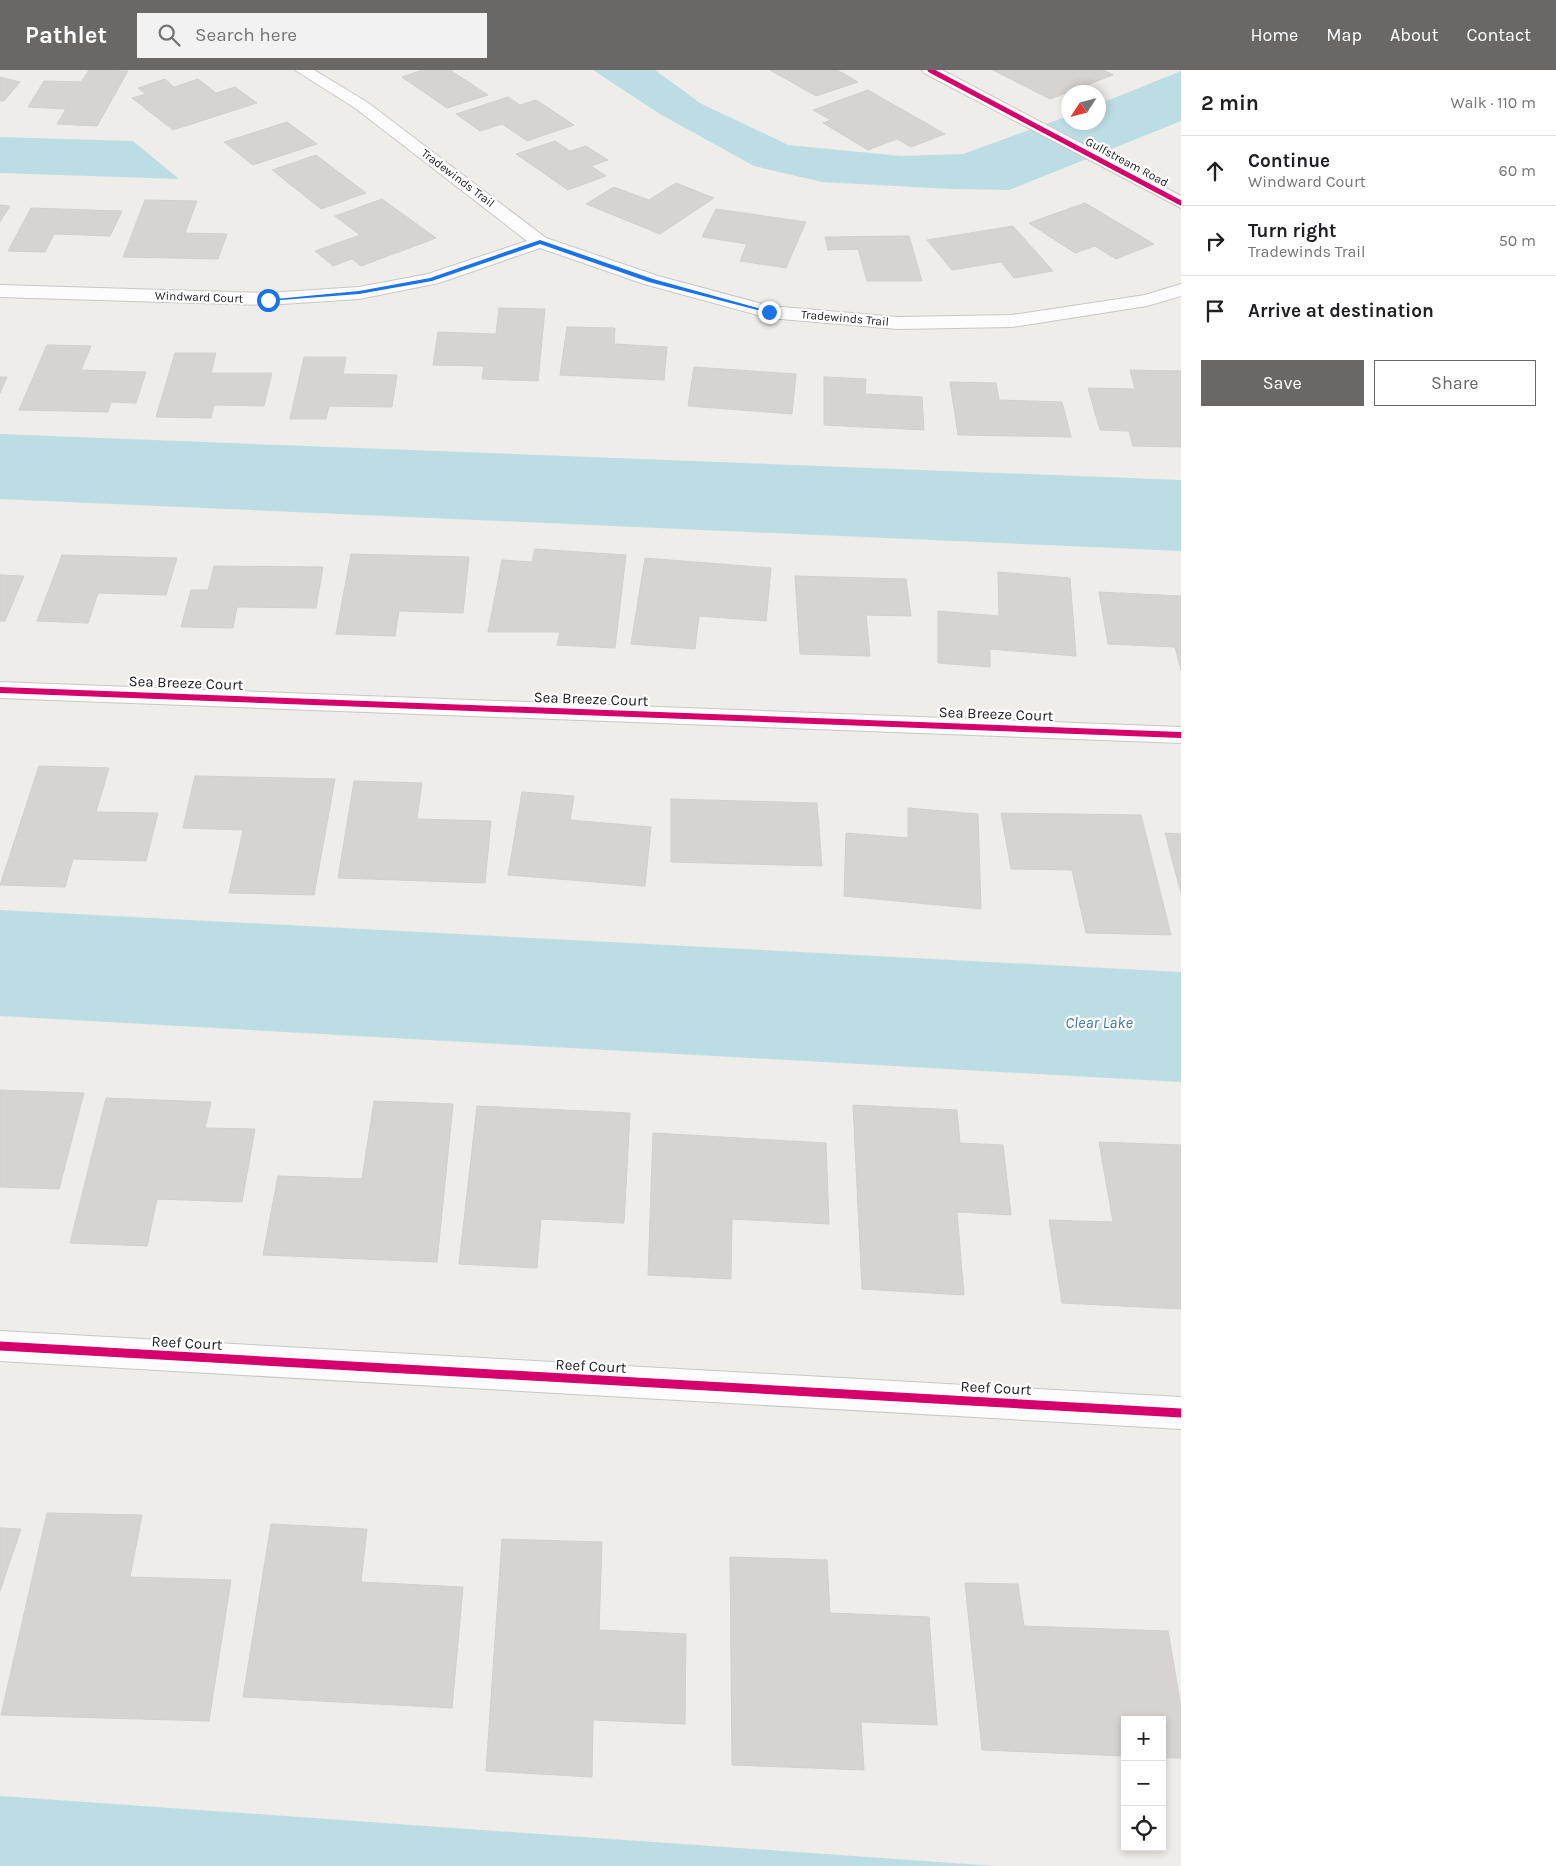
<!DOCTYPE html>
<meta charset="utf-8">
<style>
:root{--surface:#fff;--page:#f2f2f2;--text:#202124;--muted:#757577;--line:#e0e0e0;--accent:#696867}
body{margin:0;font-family:Karla,sans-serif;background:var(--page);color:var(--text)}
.controls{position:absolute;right:15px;bottom:15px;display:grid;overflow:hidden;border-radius:0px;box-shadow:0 2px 8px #0003}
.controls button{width:45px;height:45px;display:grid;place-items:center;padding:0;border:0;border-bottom:1px solid var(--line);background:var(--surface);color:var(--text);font:25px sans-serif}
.compass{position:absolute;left:1061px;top:15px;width:45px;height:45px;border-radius:50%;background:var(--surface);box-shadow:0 2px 8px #0003;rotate:234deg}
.stop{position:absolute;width:15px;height:15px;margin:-11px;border:4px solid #1a73e8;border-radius:50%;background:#fff}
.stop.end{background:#1a73e8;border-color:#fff;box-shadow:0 1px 5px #0008}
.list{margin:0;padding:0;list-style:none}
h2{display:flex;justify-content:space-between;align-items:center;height:65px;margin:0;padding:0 20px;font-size:21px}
h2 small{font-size:16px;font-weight:400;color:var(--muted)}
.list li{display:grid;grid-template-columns:32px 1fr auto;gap:15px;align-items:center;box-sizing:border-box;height:70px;padding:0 20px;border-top:1px solid var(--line)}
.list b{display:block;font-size:19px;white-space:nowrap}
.list p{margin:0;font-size:16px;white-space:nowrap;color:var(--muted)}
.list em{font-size:16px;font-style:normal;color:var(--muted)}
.actions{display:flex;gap:10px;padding:15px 20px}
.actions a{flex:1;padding:11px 0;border:1px solid var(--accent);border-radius:0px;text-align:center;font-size:18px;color:var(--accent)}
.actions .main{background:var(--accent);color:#fff}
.icon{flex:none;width:28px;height:28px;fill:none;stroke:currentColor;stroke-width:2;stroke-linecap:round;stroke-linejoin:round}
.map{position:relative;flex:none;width:1181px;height:1796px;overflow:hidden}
header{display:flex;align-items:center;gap:30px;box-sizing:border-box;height:70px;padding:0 25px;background:var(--accent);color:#fff}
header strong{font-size:24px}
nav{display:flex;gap:28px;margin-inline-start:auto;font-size:18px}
.search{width:350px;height:45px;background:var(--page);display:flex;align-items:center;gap:12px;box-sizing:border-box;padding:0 18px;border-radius:0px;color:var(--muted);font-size:19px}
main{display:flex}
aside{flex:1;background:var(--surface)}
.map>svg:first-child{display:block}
.water{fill:#bcdde4}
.building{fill:#d6d3d1;stroke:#d3cfcb}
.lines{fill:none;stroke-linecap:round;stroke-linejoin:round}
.street-casing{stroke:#c8c7c6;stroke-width:2}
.street{fill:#fdfcfc;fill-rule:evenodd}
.cycleway-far2-casing{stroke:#fff;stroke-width:7}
.cycleway-far1-casing{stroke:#fff;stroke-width:9}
.cycleway-casing{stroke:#fff;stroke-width:12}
.cycleway-far2{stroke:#d6006c;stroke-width:5}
.cycleway-far1{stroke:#d6006c;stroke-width:6}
.cycleway{stroke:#d6006c;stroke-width:9}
.route{fill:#1a73e8}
.labels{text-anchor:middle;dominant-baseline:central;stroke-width:4.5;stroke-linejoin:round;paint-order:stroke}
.far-street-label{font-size:12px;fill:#212121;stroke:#fff}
.street-label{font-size:15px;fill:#212121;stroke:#fff}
.water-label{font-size:16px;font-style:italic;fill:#4177a7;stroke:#fff}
</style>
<header>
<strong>Pathlet</strong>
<div class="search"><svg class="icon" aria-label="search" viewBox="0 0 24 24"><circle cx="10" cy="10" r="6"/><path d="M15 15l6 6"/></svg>Search here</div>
<nav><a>Home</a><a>Map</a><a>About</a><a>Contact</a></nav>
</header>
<main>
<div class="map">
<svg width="1181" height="1796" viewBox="0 0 1181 1796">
<rect width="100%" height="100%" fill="#efedea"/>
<path class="water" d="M593 0H655L700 33 788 75 901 86 963 84 1068 46V52H1098L1099 34 1181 1V51L1009 120 951 119 822 112 754 96 660 44Z
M0 67 133 71 179 109 0 103Z
M0 364 1181 410V481L0 429Z
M0 840 1181 902V1012L0 946Z
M0 1726 995 1796H0Z"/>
<path class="building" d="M89 0 128 1 97 56 57 54 66 39 28 37 44 11 81 12Z
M423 0H450L488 25 447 38 402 7Z
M770 0H837L858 12 816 26Z
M993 0H1104L1113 5 1050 29Z
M0 7 20 12 4 31H0Z
M165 9 174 17 198 9 216 23 235 17 257 33 173 60 132 28 146 24 138 18Z
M868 20 945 64 911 77 897 69 868 80 823 53 831 50 813 40Z
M508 27 520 35 536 30 574 55 527 71 502 54 480 61 456 44Z
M287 52 317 74 253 95 224 72Z
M555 71 570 81 586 76 608 90 591 96 606 106 568 120 516 84Z
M316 85 366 123 321 139 272 100Z
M676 113 714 128 660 164 586 134 614 117 649 130Z
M382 129 436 168 361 196 352 189 333 196 315 181 360 165 335 146Z
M145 130 197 131 185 163 227 164 218 189 123 187Z
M1085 133 1154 174 1116 189 1095 176 1075 183 1029 153Z
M0 135 10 136 0 152Z
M31 138 122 141 110 166 54 164 45 182 8 181Z
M716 139 806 152 786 198 740 191 747 174 702 167Z
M1013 156 1053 201 1014 208 1001 192 952 200 927 170Z
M909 166 922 211H867L858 179 828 180 825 167Z
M499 238 545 239 538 311 482 309 484 296 433 295 438 262 496 264Z
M567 257 615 258 614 274 667 277 664 310 560 305Z
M47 275 91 276 81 300 146 302 136 333 111 332 108 342 19 340Z
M175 283H216L211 303H272L264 336 214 335 211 348 156 347Z
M304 287H346L343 304 397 305 392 337 329 336 326 349H290Z
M694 297 796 304 792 344 688 336Z
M1130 300 1181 301V377L1133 376 1129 361 1100 360 1088 318 1135 319Z
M0 307H7L0 323Z
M824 307 866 309 865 324 922 327 924 360 824 355Z
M950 312 996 313 999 330 1062 332 1071 367 958 365Z
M535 479 626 485 615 578 557 575 560 562H488L502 490 532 492Z
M351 484 469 487 463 543 399 541 395 566 336 564Z
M62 485 177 488 166 525 98 523 88 553 37 551Z
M645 488 771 498 766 551 699 546 695 579 631 574Z
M214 496 323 497 316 538 237 537 233 558 181 557 191 520H208Z
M998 502 1070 508 1076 586 990 579V597L938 593V541L999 546Z
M0 505 24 506 5 551H0Z
M795 506 906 509 911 546 866 545 870 586 800 584Z
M1099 522 1181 526V600L1175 577 1108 574Z
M39 696 109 698 96 742 158 743 146 791 73 789 65 817 0 815Z
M195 706 335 709 314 825 229 823 243 760 183 758Z
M354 711 422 713 417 749 491 751 485 813 338 808Z
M522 722 574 726 570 750 651 757 645 816 508 805Z
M671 729 817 733 822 796 671 792Z
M908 738 978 744 981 839 844 826 846 763 908 768Z
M1001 743 1141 745 1171 865 1086 863 1072 800 1011 799Z
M1165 763 1181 764V823Z
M0 1020 84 1023 59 1119 0 1117Z
M106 1028 211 1032 205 1058 255 1059 242 1132 157 1129 147 1176 70 1173Z
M374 1031 453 1034 437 1192 263 1185 278 1106 362 1109Z
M853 1035 957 1040 960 1073 1003 1075 1011 1145 957 1142 964 1225 862 1219Z
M477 1036 630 1043 624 1153 541 1149 537 1198 459 1194Z
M653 1063 826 1073 829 1154 732 1149 731 1209 648 1205Z
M1099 1072 1181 1075V1239L1062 1233 1049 1150 1113 1152Z
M47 1443 142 1445 130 1507 231 1510 209 1651 1 1645Z
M271 1454 367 1459 361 1512 463 1517 452 1638 243 1627Z
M0 1458 21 1459 0 1521Z
M502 1469 602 1472 599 1560 686 1564 685 1654 593 1650 592 1707 486 1701Z
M730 1487 827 1490 830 1543 929 1547 937 1655 861 1652 864 1700 732 1695Z
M965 1513 1018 1514 1024 1556 1168 1561 1181 1637V1688H1162V1650H1125V1686L982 1680Z"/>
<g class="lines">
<g class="street-casing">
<path id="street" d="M295 0H314L367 32 546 168 658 206 770 236 898 247 1012 245 1145 225 1181 214V226L1147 236 1012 257 898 259 769 248 644 214 540 178 439 213 359 229 267 235 0 227V215L267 223 359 217 428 204 527 171 355 38Z
M922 0H942L1181 126V138L924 3Z
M0 612 1181 657V673L0 628Z
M0 1261 1181 1327V1359L0 1291Z"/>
</g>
<use href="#street" class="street"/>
<g class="cycleway-far2-casing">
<path id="cycleway-far2" d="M930 0 1181 133"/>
</g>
<g class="cycleway-far1-casing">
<path id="cycleway-far1" d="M0 620 1181 665"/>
</g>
<g class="cycleway-casing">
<path id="cycleway" d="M0 1276 1181 1343"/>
</g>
<use href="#cycleway-far2" class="cycleway-far2"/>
<use href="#cycleway-far1" class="cycleway-far1"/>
<use href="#cycleway" class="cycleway"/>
</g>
<path class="route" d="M540 170 653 209 772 242 769 243 649 212 540 174 432 211 359 224 268 231 265 230 359 221 430 208Z"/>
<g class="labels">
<g class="far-street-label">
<text transform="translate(1127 92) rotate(28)">Gulfstream Road</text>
<text transform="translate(458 108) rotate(37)">Tradewinds Trail</text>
<text transform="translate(199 227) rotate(2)">Windward Court</text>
<text transform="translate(845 248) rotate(5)">Tradewinds Trail</text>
</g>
<g class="street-label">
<text transform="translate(186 613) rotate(2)">Sea Breeze Court</text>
<text transform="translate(591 629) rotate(2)">Sea Breeze Court</text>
<text transform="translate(996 644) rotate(2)">Sea Breeze Court</text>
<text transform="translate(187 1273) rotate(3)">Reef Court</text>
<text transform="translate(591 1296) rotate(3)">Reef Court</text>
<text transform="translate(996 1318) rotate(3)">Reef Court</text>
</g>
<g class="water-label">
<text x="1099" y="952">Clear Lake</text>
</g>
</g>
</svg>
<div class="controls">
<button>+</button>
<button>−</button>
<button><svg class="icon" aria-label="locate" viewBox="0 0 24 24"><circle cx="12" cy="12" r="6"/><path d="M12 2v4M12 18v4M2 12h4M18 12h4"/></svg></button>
</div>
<svg class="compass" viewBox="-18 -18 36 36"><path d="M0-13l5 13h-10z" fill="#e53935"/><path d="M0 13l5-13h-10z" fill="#757577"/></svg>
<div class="stop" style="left:268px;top:230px"></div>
<div class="stop end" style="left:769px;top:242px"></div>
</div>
<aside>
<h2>2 min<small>Walk · 110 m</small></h2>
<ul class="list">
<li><svg class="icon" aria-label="ahead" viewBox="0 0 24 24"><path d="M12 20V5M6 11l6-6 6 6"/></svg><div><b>Continue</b><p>Windward Court</p></div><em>60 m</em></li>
<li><svg class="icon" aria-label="right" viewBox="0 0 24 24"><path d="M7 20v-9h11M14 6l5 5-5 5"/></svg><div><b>Turn right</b><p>Tradewinds Trail</p></div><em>50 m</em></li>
<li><svg class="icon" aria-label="arrive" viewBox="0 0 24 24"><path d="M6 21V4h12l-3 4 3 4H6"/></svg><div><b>Arrive at destination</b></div></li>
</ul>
<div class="actions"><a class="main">Save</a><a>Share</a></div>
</aside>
</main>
